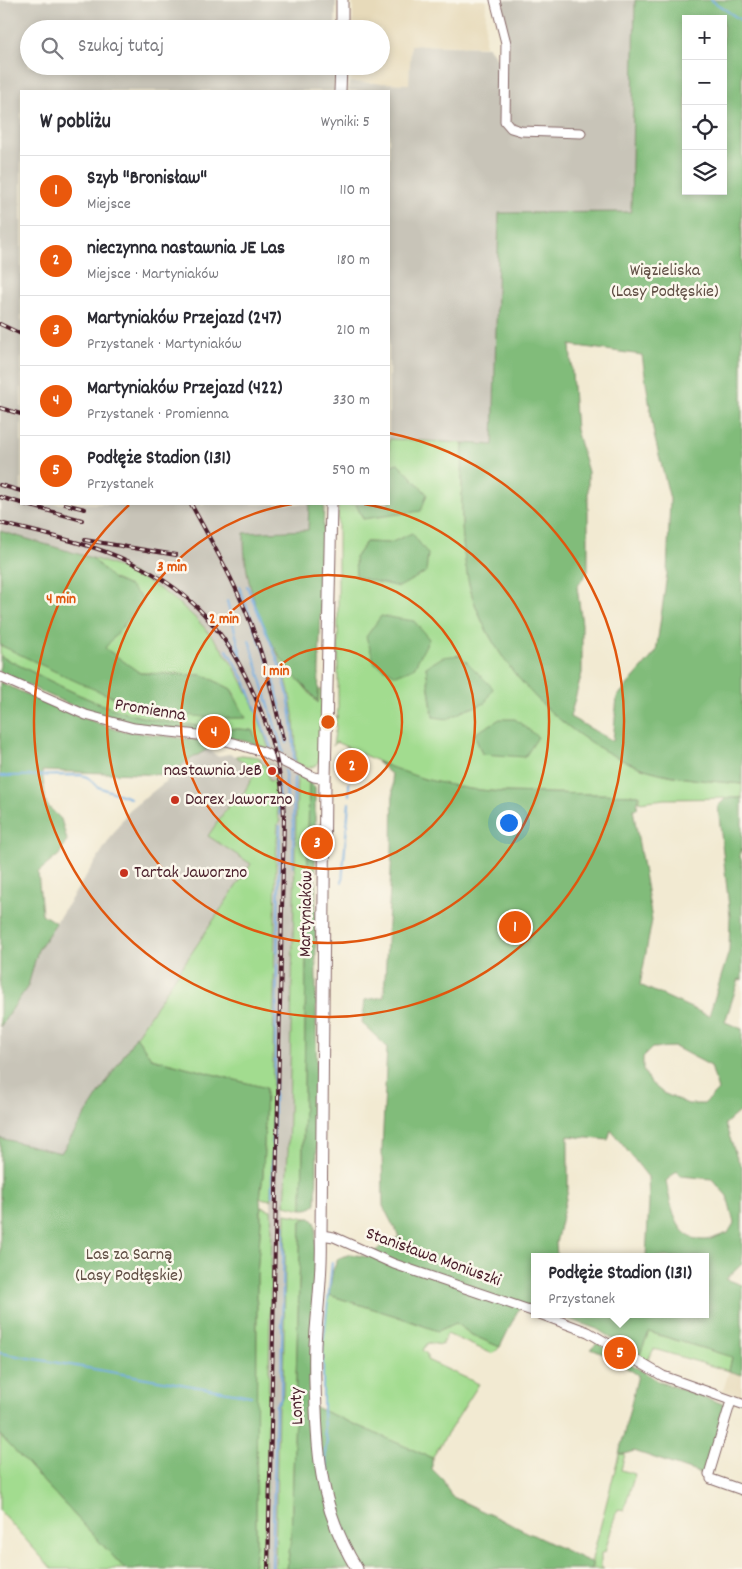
<!DOCTYPE html>
<html lang="pl">
<meta charset="utf-8">
<style>
:root{--surface:#fff;--page:#f7f7f7;--text:#2b2b33;--muted:#7c7c81;--line:#e1e1e2;--accent:#ea580c}
body{margin:0;font-family:Dekko,sans-serif;background:var(--page);color:var(--text)}
.controls{position:absolute;right:15px;top:15px;display:grid;overflow:hidden;border-radius:0px;box-shadow:0 2px 8px #0003}
.controls button{width:45px;height:45px;display:grid;place-items:center;padding:0;border:0;border-bottom:1px solid var(--line);background:var(--surface);color:var(--text);font:25px sans-serif}
.you{position:absolute;left:508px;top:822px;width:18px;height:18px;margin:-12px;border:4px solid #fff;border-radius:50%;background:#1a73e8;box-shadow:0 0 0 8px #1a73e833}
.badge{display:grid;place-items:center;width:32px;height:32px;border-radius:50%;background:var(--accent);color:#fff;font-size:16px;font-weight:700}
.pin{position:absolute;translate:-50% -50%;border:2px solid #fff;box-shadow:0 1px 5px #0006}
.popup{position:absolute;left:531px;top:1253px;width:178px;height:65px;box-sizing:border-box;display:grid;place-content:center;border-radius:0px;background:var(--surface);filter:drop-shadow(0 1px 4px #0005);font-size:16px;white-space:nowrap;color:var(--muted)}
.popup b{font-size:19px;color:var(--text)}
.popup::after{content:'';position:absolute;left:50%;top:100%;margin-left:-10px;border:10px solid transparent;border-top-color:var(--surface)}
.list{margin:0;padding:0;list-style:none}
h2{display:flex;justify-content:space-between;align-items:center;height:65px;margin:0;padding:0 20px;font-size:21px}
h2 small{font-size:16px;font-weight:400;color:var(--muted)}
.list li{display:grid;grid-template-columns:32px 1fr auto;gap:15px;align-items:center;box-sizing:border-box;height:70px;padding:0 20px;border-top:1px solid var(--line)}
.list b{display:block;font-size:19px;white-space:nowrap}
.list p{margin:0;font-size:16px;white-space:nowrap;color:var(--muted)}
.list em{font-size:16px;font-style:normal;color:var(--muted)}
.icon{flex:none;width:28px;height:28px;fill:none;stroke:currentColor;stroke-width:2;stroke-linecap:round;stroke-linejoin:round}
.map{position:relative;flex:none;width:742px;height:1569px;overflow:hidden}
.search{position:absolute;background:var(--surface);box-shadow:0 2px 8px #0003;left:20px;top:20px;width:370px;height:55px;display:flex;align-items:center;gap:12px;box-sizing:border-box;padding:0 18px;border-radius:28px;color:var(--muted);font-size:19px}
.panel{position:absolute;background:var(--surface);box-shadow:0 2px 8px #0003;left:20px;top:90px;width:370px;height:415px;border-radius:0px}
.map>svg:first-child{display:block}
.built{fill:#e7daba}
.industrial{fill:#c8c4b8}
.green{fill:#a2dc8f;stroke:#767e5d;fill-rule:evenodd}
.forest{fill:#81bc7a;stroke:#666e52;fill-rule:evenodd}
.lines{fill:none;stroke-linecap:round;stroke-linejoin:round}
.stream{stroke:#6face1;stroke-width:2}
.minor-casing{stroke:#856665;stroke-width:11}
.major-casing{stroke:#856665;stroke-width:13}
.minor{stroke:#fff;stroke-width:9}
.major{stroke:#fff;stroke-width:11}
.rail-casing{stroke:#4a1f2b;stroke-width:4}
.rail{stroke:#fbf7ec;stroke-width:2;stroke-dasharray:5.5;stroke-linecap:butt}
.ring{fill:none;stroke:#e0560e;stroke-width:2.5}
.poi-dot{fill:#c8321e;stroke:#fbf7ec;stroke-width:2}
.labels{text-anchor:middle;dominant-baseline:central;stroke-width:5;stroke-linejoin:round;paint-order:stroke}
.park-label{font-size:18px;fill:#604e44;stroke:#fbf7ec}
.street-label{font-size:18px;fill:#4a1f2b;stroke:#fbf7ec}
.poi-label{font-size:18px;fill:#4a1f2b;stroke:#fbf7ec;text-anchor:start}
.centre{fill:#e0560e;stroke:#fbf7ec;stroke-width:2.5}
.ring-label{font-size:15px;text-anchor:middle;font-weight:bold;fill:#e0560e;stroke:#fbf7ec;stroke-width:5;stroke-linejoin:round;paint-order:stroke}
</style>
<div class="map">
<svg width="742" height="1569" viewBox="0 0 742 1569">
<rect width="100%" height="100%" fill="#fbf7ec"/>
<filter id="ink" filterUnits="userSpaceOnUse"><feTurbulence type="fractalNoise" baseFrequency=".02" numOctaves="2"/><feDisplacementMap in="SourceGraphic" scale="10" xChannelSelector="R" yChannelSelector="G"/><feConvolveMatrix kernelMatrix="1 2 1 2 8 2 1 2 1" color-interpolation-filters="sRGB"/></filter>
<filter id="wash" filterUnits="userSpaceOnUse"><feTurbulence type="fractalNoise" baseFrequency=".0096" numOctaves="4" result="noise"/><feDisplacementMap in="SourceGraphic" scale="20" xChannelSelector="R" yChannelSelector="G"/><feGaussianBlur stdDeviation="1.12" result="paint"/><feColorMatrix in="noise" values="0 0 0 0 0 0 0 0 0 0 0 0 0 0 0 0 0 1.4 0 .05"/><feComposite in="paint" operator="in"/></filter>
<g filter="url(#wash)">
<rect width="100%" height="100%" fill="#f2ead2"/>
<path class="built" d="M353 0H486L485 46 411 45 409 84 351 82 352 66H381V29H353Z
M729 1371 742 1375V1397L723 1391Z"/>
<path class="industrial" d="M0 0H336L335 29H29V66H334V91H21V504H309L308 530 244 533V539L262 620 280 660 287 684 295 725 296 764 269 750 253 704 235 668 208 630 178 602 152 584 125 570 105 562 0 531Z
M501 0H635L631 212 499 213 493 445 389 439V91H348L349 82 409 84 411 45 488 47 502 65Z
M208 749 217 756 229 754 236 756 269 786 275 780 269 781 259 757 273 762 297 774 288 1152 285 1205 287 1225 283 1396 278 1407 275 1569H265L272 1229 271 1200 278 825 136 1036 61 1153 0 1138V1027L28 986 38 950 128 811 165 782 184 763Z"/>
<path class="green" d="M389 439 463 443C462 489 459 534 468 579 484 661 570 745 648 770 679 779 711 781 742 784V798L665 799 639 802V795L502 792 469 789 445 785 401 772 336 742 333 746 335 731H336V716L337 718 338 709V504H356L363 519 427 494 398 463 389 466ZM366 542 390 543 355 558ZM426 667 485 703 463 711 433 717Z
M92 558C167 580 221 631 252 702 259 717 264 734 269 750L259 745 252 730C210 727 167 725 126 713 83 700 40 675 0 656V645L115 698 149 708 235 695 231 689 203 675 140 673 104 648 135 592 129 586 113 579Z
M275 648 288 667 318 703 319 690H324L321 756H320L318 763C311 770 304 767 296 763 296 723 291 684 275 648Z
M242 755 259 757 261 763 266 766 269 781 275 780 278 818 280 820 278 824 276 861 271 1200 260 1198 263 1175 266 1088 151 1058 136 1036 251 864 208 836 237 793 242 796 255 773 236 756Z
M297 774 309 782 302 1209 285 1205 288 1152Z
M261 1207 271 1210 272 1229 265 1569H253L256 1545 257 1275 261 1220Z
M286 1214 306 1218 301 1221 291 1538 287 1569H275L278 1406 283 1396Z
M329 1295 396 1316 438 1331 455 1323 472 1335 500 1347 493 1354 447 1334 442 1345 428 1343 422 1350 427 1354V1360L479 1384 432 1458 323 1411C323 1372 322 1334 329 1295Z
M649 1332 732 1357 729 1371 654 1349 647 1361 639 1356Z
M0 1435 125 1569H52L0 1511Z
M619 1454H625L621 1470 635 1474 624 1510 617 1509 605 1552 601 1553V1567L604 1569H592V1559Z"/>
<path class="forest" d="M635 0H742V784C711 781 679 779 648 770 569 745 485 662 468 579 459 534 462 489 463 443L493 445 499 213 631 212ZM686 19H723V191H686ZM570 345 642 355 654 435 670 499 667 574 656 652 617 697 613 741 570 717 582 673V624L577 587 588 571V472L576 430Z
M398 463 427 494 421 511 363 519 356 504H389V466Z
M309 504H324L318 703C310 690 297 680 288 668 260 630 243 579 244 533L308 530Z
M0 531 92 558 113 579 129 586 144 600 105 648 140 673 203 675 231 689 246 718C208 719 170 715 133 704 87 689 43 665 0 645Z
M412 533 428 554 426 572 399 587 356 577 355 558 366 542 390 543Z
M381 616 414 621 429 639 414 668 396 675 375 663 366 637Z
M460 655 493 688 485 703 463 711 448 719 433 717 426 667 443 657Z
M0 656C40 675 83 700 126 713 167 725 210 727 252 730L259 745C211 731 161 731 113 719 73 709 37 689 0 672Z
M0 682 54 707 117 730 205 741 208 749 184 763 172 775 42 771 46 804 61 819 67 840 59 855 38 872 42 914 56 923 38 950 28 986 0 1027Z
M500 719H515L538 737 525 757 482 754 474 734Z
M377 762 424 779 469 789 502 792 639 795 637 809H633L652 920 640 985 709 1016 729 951 730 917 718 806 726 798H742V847L740 857 742 861V980L739 979 725 1022 742 1029V1111H740L725 1124 737 1158 742 1166V1264L726 1279 742 1285V1375L729 1371 732 1357 649 1332 639 1356 597 1329 555 1314H630L643 1320V1314H705V1257H646L649 1202 648 1177 611 1130 608 1140 568 1136V1190L556 1243 557 1257H535V1308L521 1304 500 1347 472 1335 456 1323 438 1331 396 1316 329 1295 333 1270 338 1259 350 1254 368 1257 384 1244 399 1237 383 1206 382 1150 387 1047 362 1023 365 1000 384 997 392 851 393 783 391 774ZM675 1047 711 1066 718 1090 704 1104H688L663 1093 651 1083 643 1070V1057L652 1048ZM677 1171 681 1176 712 1179 727 1196 734 1223 728 1233C721 1235 713 1239 706 1240 674 1242 671 1203 666 1181Z
M309 782 315 788V794L317 1169 316 1203C312 1209 308 1209 302 1209Z
M136 1036 151 1058 266 1088 263 1175 260 1198 261 1220 257 1275 256 1545 253 1569H125L0 1435V1138L61 1153Z
M306 1218H311L315 1222 316 1227 315 1286 310 1405 432 1458V1469L443 1480 451 1496 592 1563V1569H287L291 1538 301 1221Z
M597 1343 660 1382 726 1405 705 1475 634 1451 625 1454H619L638 1375 608 1356 591 1349Z"/>
<g class="lines">
<path class="stream" d="M711 0 742 21
M247 586C261 620 278 655 287 691 292 714 294 737 294 760
M239 587 272 672 281 710 287 743
M227 601 242 658 228 637
M249 640 283 752
M227 650 245 681 271 748
M285 771 287 800
M0 776 81 775 87 777 98 787 130 798
M277 780 280 815
M349 795V783
M293 866 294 778
M342 882 349 803
M272 1196 280 826
M332 1262 323 1346V1411L324 1433 327 1440 325 1453 331 1492 338 1514 356 1556
M0 1353 251 1396
M272 1569 276 1405 281 1398 284 1225"/>
</g>
</g>
<g filter="url(#ink)">
<g class="lines">
<g class="minor-casing">
<path id="minor" d="M495 0 506 43 505 121 511 128 521 131 581 133
M0 677 86 715 134 728 207 736 234 743 263 752 314 777 325 779
M321 1235 334 1237 394 1264 535 1312
M540 1314 588 1332 663 1376 742 1404
M709 1474 731 1401
M711 1479 742 1490"/>
</g>
<g class="major-casing">
<path id="major" d="M342 29V0
M340 91 341 66
M331 504 325 779 321 1235C323 1271 317 1308 315 1345 314 1366 315 1388 316 1409 318 1469 325 1517 357 1569"/>
</g>
<use href="#minor" class="minor"/>
<use href="#major" class="major"/>
<g class="rail-casing">
<path id="rail" d="M0 324 21 334
M0 408 21 414
M0 485 21 491
M0 497 21 503
M24 504 82 520
M65 504 85 509
M191 504C215 548 240 591 256 638 268 671 275 705 283 739
M0 523C43 534 90 543 130 562 199 593 234 643 261 711 275 746 283 779 284 817L268 1569
M85 540 176 555"/>
</g>
<use href="#rail" class="rail"/>
</g>
</g>
<g class="ring">
<circle cx="328" cy="722" r="74"/>
<circle cx="328" cy="722" r="147"/>
<path d="M364 504A221 221 0 1 1 292 504"/>
<path d="M389 433A295 295 0 1 1 129 505"/>
</g>
<g class="poi-dot">
<circle cx="272" cy="771" r="5"/>
<circle cx="175" cy="800" r="5"/>
<circle cx="124" cy="873" r="5"/>
</g>
<g class="labels">
<g class="park-label">
<text x="665" y="271">Wiązieliska<tspan x="665" dy="21">(Lasy Podłęskie)</tspan></text>
<text x="129" y="1255">Las za Sarną<tspan x="129" dy="21">(Lasy Podłęskie)</tspan></text>
</g>
<g class="street-label">
<text transform="translate(150 711) rotate(9)">Promienna</text>
<text transform="translate(307 914) rotate(-89)">Martyniaków</text>
<text transform="translate(433 1258) rotate(20)">Stanisława Moniuszki</text>
<text transform="translate(298 1406) rotate(-92)">Lonty</text>
</g>
<g class="poi-label">
<text x="262" y="771" text-anchor="end">nastawnia JeB</text>
<text x="185" y="800">Darex Jaworzno</text>
<text x="134" y="873">Tartak Jaworzno</text>
</g>
</g>
<circle cx="328" cy="722" r="8" class="centre"/>
<g class="ring-label">
<text x="172" y="571">3 min</text>
<text x="61" y="603">4 min</text>
<text x="224" y="623">2 min</text>
<text x="276" y="675">1 min</text>
</g>
</svg>
<div class="controls">
<button>+</button>
<button>−</button>
<button><svg class="icon" aria-label="locate" viewBox="0 0 24 24"><circle cx="12" cy="12" r="6"/><path d="M12 2v4M12 18v4M2 12h4M18 12h4"/></svg></button>
<button><svg class="icon" aria-label="layers" viewBox="0 0 24 24"><path d="M12 4l9 5-9 5-9-5zM3 14l9 5 9-5"/></svg></button>
</div>
<div class="you"></div>
<div class="pin badge" style="left:515px;top:927px">1</div>
<div class="pin badge" style="left:352px;top:766px">2</div>
<div class="pin badge" style="left:317px;top:843px">3</div>
<div class="pin badge" style="left:214px;top:732px">4</div>
<div class="pin badge" style="left:620px;top:1353px">5</div>
<div class="popup"><b>Podłęże Stadion (131)</b>Przystanek</div>
<div class="search"><svg class="icon" aria-label="search" viewBox="0 0 24 24"><circle cx="10" cy="10" r="6"/><path d="M15 15l6 6"/></svg>Szukaj tutaj</div>
<section class="panel">
<h2>W pobliżu<small>Wyniki: 5</small></h2>
<ul class="list">
<li><span class="badge">1</span><div><b>Szyb &quot;Bronisław&quot;</b><p>Miejsce</p></div><em>110 m</em></li>
<li><span class="badge">2</span><div><b>nieczynna nastawnia JE Las</b><p>Miejsce · Martyniaków</p></div><em>180 m</em></li>
<li><span class="badge">3</span><div><b>Martyniaków Przejazd (247)</b><p>Przystanek · Martyniaków</p></div><em>210 m</em></li>
<li><span class="badge">4</span><div><b>Martyniaków Przejazd (422)</b><p>Przystanek · Promienna</p></div><em>330 m</em></li>
<li><span class="badge">5</span><div><b>Podłęże Stadion (131)</b><p>Przystanek</p></div><em>590 m</em></li>
</ul>
</section>
</div>
